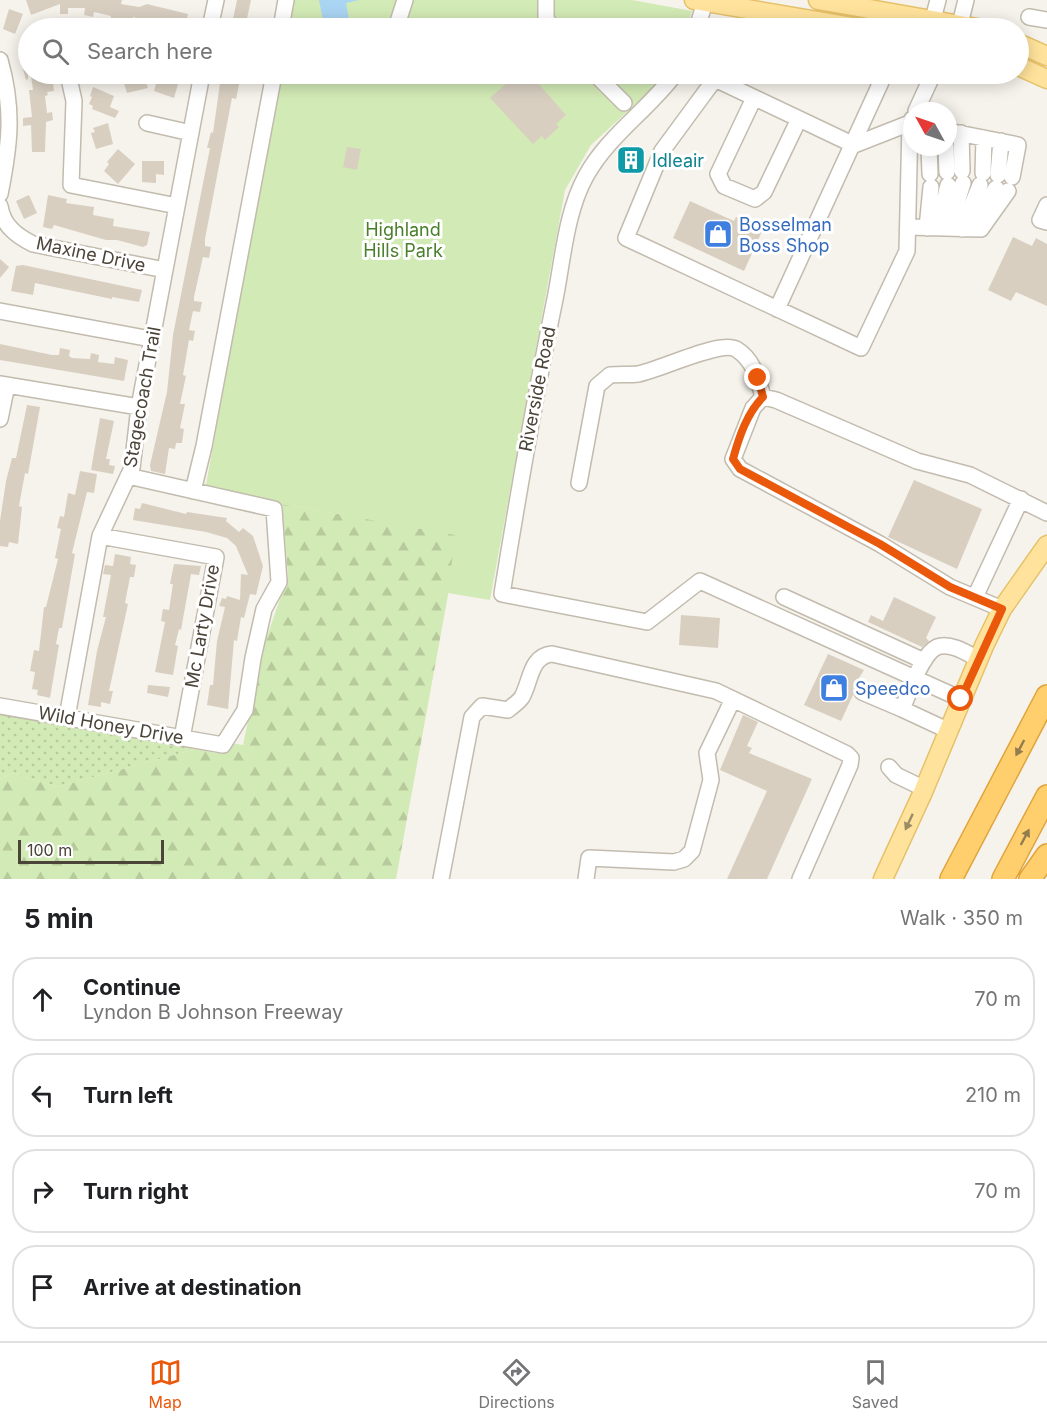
<!DOCTYPE html>
<meta charset="utf-8">
<style>
:root{--surface:#fff;--page:#f2f2f2;--text:#202124;--muted:#757577;--line:#e0e0e0;--accent:#ea580c}
body{margin:0;font-family:Inter,sans-serif;background:var(--page);color:var(--text)}
.compass{position:absolute;left:903px;top:102px;width:54px;height:54px;border-radius:50%;background:var(--surface);box-shadow:0 3px 15px #0003;rotate:310deg}
.scale{position:absolute;left:18px;bottom:15px;width:146px;box-sizing:border-box;padding-left:6px;border:3px solid #4b4439;border-top:0;font-size:16px;line-height:21px;white-space:nowrap;color:#4b4439;-webkit-text-stroke:4px #fff;paint-order:stroke}
.stop{position:absolute;width:18px;height:18px;margin:-14px;border:4px solid #ea580c;border-radius:50%;background:#fff}
.stop.end{background:#ea580c;border-color:#fff;box-shadow:0 2px 6px #0008}
.list{margin:0;padding:0;list-style:none}
h2{display:flex;justify-content:space-between;align-items:center;height:78px;margin:0;padding:0 24px;font-size:26px}
h2 small{font-size:20px;font-weight:400;color:var(--muted)}
.list li{display:grid;grid-template-columns:39px 1fr auto;gap:18px;align-items:center;box-sizing:border-box;height:84px;margin:0 12px 12px;padding:0 12px;border:2px solid var(--line);border-radius:24px}
.list b{display:block;font-size:22px;white-space:nowrap}
.list p{margin:0;font-size:20px;white-space:nowrap;color:var(--muted)}
.list em{font-size:20px;font-style:normal;color:var(--muted)}
.icon{flex:none;width:33px;height:33px;fill:none;stroke:currentColor;stroke-width:2;stroke-linecap:round;stroke-linejoin:round}
.map{position:relative;flex:none;width:1047px;height:879px;overflow:hidden}
.search{position:absolute;background:var(--surface);box-shadow:0 3px 15px #0003;left:18px;right:18px;top:18px;height:66px;display:flex;align-items:center;gap:15px;box-sizing:border-box;padding:0 21px;border-radius:33px;color:var(--muted);font-size:22px}
.sheet{height:462px;background:var(--surface)}
nav{display:flex;justify-content:space-around;align-items:center;box-sizing:border-box;height:84px;border-top:2px solid var(--line);background:var(--surface);font-size:16px;color:var(--muted)}
nav a{display:grid;justify-items:center;gap:3px}
nav .on{color:var(--accent)}
.map>svg:first-child{display:block}
.grass{fill:url(#grass-dots)}
.forest{fill:url(#forest-firs)}
.park{fill:#d2eab5}
.water{fill:#a9d4f2}
.building{fill:#d8cfc1}
.lines{fill:none;stroke-linecap:round;stroke-linejoin:round}
.minor-casing{stroke:#c2bbae;stroke-width:18}
.major-casing{stroke:#e6c16a;stroke-width:21}
.highway-casing{stroke:#e0a43c;stroke-width:24}
.minor{stroke:#fff;stroke-width:15}
.major{stroke:#ffe39c;stroke-width:18}
.highway{stroke:#ffcf6e;stroke-width:21}
.oneway{fill:#937c4e}
.oneway2{fill:#9c8c66}
.route{stroke:#ea580c;stroke-width:8}
.labels{text-anchor:middle;dominant-baseline:central;stroke-width:6;stroke-linejoin:round;paint-order:stroke}
.culture-label{font-size:18px;fill:#0d838f;stroke:#fff;text-anchor:start}
.shop-label{font-size:18px;fill:#366cbe;stroke:#fff;text-anchor:start}
.park-label{font-size:18px;fill:#4a7f2a;stroke:#fff}
.street-label{font-size:18px;fill:#4b4439;stroke:#fff}
</style>
<div class="map">
<svg width="1047" height="879" viewBox="0 0 1047 879">
<defs>
<pattern id="grass-dots" width="8" height="8" patternUnits="userSpaceOnUse" patternTransform="scale(1.5)"><rect width="8" height="8" fill="#d2eab5"/><path d="M2 2h.1M6 6h.1" fill="none" stroke="#b6ca9c" stroke-width="1.8" stroke-linecap="round"/></pattern>
<pattern id="forest-firs" width="22" height="20" patternUnits="userSpaceOnUse" patternTransform="scale(1.5)"><rect width="22" height="20" fill="#d2eab5"/><path d="M5 1l3.5 6h-7zM16 11l3.5 6h-7z" fill="#b6ca9c"/></pattern>
</defs>
<rect width="100%" height="100%" fill="#f6f3ec"/>
<path class="grass" d="M0 707 196 749 57 787 12 773 0 779Z"/>
<path class="forest" d="M282 504 459 535 396 879H0V779L12 773 57 787 196 749 216 753 218 741 243 745 263 648 288 576Z"/>
<path class="park" d="M293 0H632L692 11 686 28H288Z
M280 74H664L654 87 591 145 565 190 490 600 448 593 455 535 226 494 222 488 206 485Z"/>
<path class="water" d="M319 0H359L346 3 349 20 324 25Z"/>
<path class="building" d="M26 0H122L121 4 139 7 147 4 188 14 185 28 133 17V20L122 18 121 24 110 22 111 16 94 12 93 17 84 15 85 8H68V14H60V4L31 15Z
M237 0H251L245 28H231Z
M9 9 23 14 15 34 3 29Z
M28 49V79L26 80 18 51Z
M44 74 46 84 53 83 54 91 47 92 48 95 45 96 47 113 52 112 53 120 46 122 45 152H32L31 125 23 126V118L32 117 29 90H33L31 76Z
M143 74 148 88 127 93 123 80Z
M159 74H170L168 81 178 84 174 98 154 91Z
M517 74H530L566 115 556 124 559 127 545 140 542 136 533 144 490 98Z
M221 76 240 80 236 99 232 98 205 239V246L211 247 209 258 203 257 194 297V301L202 302 200 312 193 311 189 330 195 331 193 341 189 340 183 375 186 376 180 404H185L180 428 184 429 182 443H176L175 449 169 448 165 474 151 471 150 465 167 392 173 335 210 148H207L211 132 213 133Z
M93 87 114 96 110 107 119 111 115 118 92 109 93 106 89 104 92 97 90 96Z
M108 123 113 144 96 149 91 133 95 132 93 128Z
M347 147 361 149 357 170 343 167Z
M118 149 135 164 118 184 104 171 109 164 107 162Z
M142 161H164V175L156 174V183L142 182Z
M29 195 37 213 24 219 16 201Z
M48 195 67 199 66 203 94 207 93 215 114 219 113 226 150 232 147 245 143 247 117 240H106L54 225 52 229 43 227Z
M690 201 734 221 736 217 763 229 744 271 673 238Z
M1013 237 1032 246 1036 238 1047 244V306L1016 292 1011 301 988 290Z
M0 259 9 267 0 278Z
M23 265 142 290 139 302 112 297V299L35 283 33 295 11 291 16 266Z
M0 344 52 355H59L60 348 70 350 69 356 72 358 90 359 91 353 99 355 98 362 114 364 115 357 128 360 124 381 0 360Z
M27 405 40 407 28 474 25 473 19 506 22 507 18 544 9 542 8 547 0 546V521L6 481 12 458H16Z
M100 418 114 421 106 459H110L109 465 115 466 113 474 91 470Z
M80 471 97 474 94 493 87 492 72 553 75 554 62 628H59L56 644 59 645 50 698 37 695 38 690 32 689 35 672 30 671 34 650 39 651 44 607H46L58 559 55 558 61 529 57 528 60 516 64 517 68 493 75 495Z
M914 480 982 509 957 569 888 537Z
M142 503 186 514 187 512 227 518 226 521 239 532 243 528 253 536 263 566 256 595 250 594 244 618 241 617 237 641 234 640 228 709 207 705 210 685H213L217 641 225 607 219 606 222 598 226 599 227 596 240 600 241 574 248 575 236 546 227 538 206 532 133 520 135 508 140 509Z
M115 554 131 557 130 564 136 565 134 577H130L125 603 128 604 109 691H113L110 704 101 702V707L88 705 97 651 106 617H103L111 575 103 574 105 565 113 566Z
M174 564 201 566 199 575 191 574 181 630 179 629 175 645 178 646 173 675 155 672 165 622 161 621 163 609 169 610 173 584H170Z
M894 597 936 617 926 638 929 641 922 647 868 622 871 615 883 621Z
M681 615 720 618 718 648 679 645Z
M828 654 864 670 853 688V695L841 721 804 705Z
M148 685 170 687 168 697 147 693Z
M743 715 758 722 747 746 752 748 749 753 812 779 767 879H727L767 791 720 770Z"/>
<g class="lines">
<g class="minor-casing">
<path id="minor" d="M546 0V18L552 28
M1029 17 1047 20
M933 19 938 0
M960 24 966 0
M210 28 216 0
M281 28 286 0
M396 28 405 0
M697 28 705 2
M0 60C14 110 10 144 0 194
M68 74 74 101 71 185 177 206
M595 74 624 103
M675 74C648 110 608 136 586 176 566 212 563 259 555 299 535 397 518 495 502 594L647 622 700 581 961 699
M754 98 718 174 724 186 755 199 764 192 799 119
M916 111 933 74
M912 119 910 123 907 251 861 348 626 238 662 151 715 79 854 145 910 123H912
M147 123 191 133
M948 131 1018 145 1012 177
M961 133 962 171
M929 147 930 174
M946 147 947 172
M983 173 984 138
M998 175 1001 141
M1047 205 1040 220 1047 222
M0 206C3 226 17 236 33 244L165 270
M978 216 996 188
M908 227 981 229 1008 191
M927 228 931 187
M938 228 948 185
M949 228 963 183
M962 229 980 185
M777 309 881 82
M0 311 151 339
M0 384 139 407
M0 419 7 385
M579 483 597 386 610 375C619 374 629 375 638 374 660 370 720 340 736 349 754 360 758 379 763 397
M193 491 204 446 274 74
M100 536 216 557 182 738
M784 597 924 661
M975 597 1021 499
M1002 609 950 587 880 544 740 469 733 459 753 408 763 397 776 400 917 461 970 475 1047 513
M862 692 902 709
M0 706 223 745 245 710 253 658 264 609 279 582 274 509 128 476
M67 717 100 536 132 468 139 407 202 74
M947 730 902 709C909 694 921 654 937 647 950 642 967 653 978 659
M889 767 896 775 925 789
M441 879 472 717 482 706 508 710C512 706 519 702 522 697 531 681 530 656 552 654L716 691 847 754 851 758 850 765 800 879
M586 879 589 858 674 862 684 859 692 851 711 780 707 753 733 699"/>
</g>
<g class="major-casing">
<path id="major" d="M694 0 859 28
M818 0 977 28
M1018 43 1047 56
M1018 66 1047 79
M883 879 923 792 984 646 1002 609 1047 545"/>
</g>
<g class="highway-casing">
<path id="highway" d="M951 879 1047 696
M1003 879 1047 796
M1030 879 1047 855"/>
</g>
<use href="#minor" class="minor"/>
<use href="#major" class="major"/>
<use href="#highway" class="highway"/>
</g>
<defs><path id="oneway-solid" d="M-6-.8H1V-3.2L6.5 0L1 3.2V.8H-6Z" transform="scale(1.5)"/></defs>
<g class="oneway">
<use href="#oneway-solid" transform="translate(1020 748) rotate(118)"/>
<use href="#oneway-solid" transform="translate(1025 837) rotate(-62)"/>
</g>
<use class="oneway2" href="#oneway-solid" transform="translate(909 822) rotate(115)"/>
<g class="lines">
<path class="route" d="M758 378 763 397C747 413 739 437 733 459L740 469 880 544 950 587 1002 609 961 699"/>
</g>
<defs>
<g id="building-square" transform="scale(1.5)"><rect x="-9" y="-9" width="18" height="18" rx="4" fill="#0f9aa8" stroke="#fff"/><path d="M-4-6H4V6H1V3H-1V6H-4ZM-2.5-4.3h1.7v1.8h-1.7ZM.8-4.3h1.7v1.8H.8ZM-2.5-1h1.7V.8h-1.7ZM.8-1h1.7V.8H.8Z" fill="#fff"/></g>
<g id="shop-square" transform="scale(1.5)"><rect x="-9" y="-9" width="18" height="18" rx="4" fill="#3f7fe0" stroke="#fff"/><path d="M-5-2.5h2.3a2.7 3.5 0 0 1 5.4 0H5L5.5 6h-11ZM-1.5-2.5h3a1.5 2.3 0 0 0-3 0Z" fill="#fff"/></g>
</defs>
<g fill-rule="evenodd">
<use href="#building-square" x="631" y="160"/>
<use href="#shop-square" x="718" y="234"/>
<use href="#shop-square" x="834" y="688"/>
</g>
<g class="labels">
<g class="culture-label">
<text x="652" y="160">Idleair</text>
</g>
<g class="shop-label">
<text x="739" y="224">Bosselman<tspan x="739" dy="21">Boss Shop</tspan></text>
<text x="855" y="688">Speedco</text>
</g>
<g class="park-label">
<text x="403" y="229">Highland<tspan x="403" dy="21">Hills Park</tspan></text>
</g>
<g class="street-label">
<text transform="translate(91 254) rotate(12)">Maxine Drive</text>
<text transform="translate(537 389) rotate(-79)">Riverside Road</text>
<text transform="translate(142 397) rotate(-80)">Stagecoach Trail</text>
<text transform="translate(202 626) rotate(-80)">Mc Larty Drive</text>
<text transform="translate(111 725) rotate(10)">Wild Honey Drive</text>
</g>
</g>
</svg>
<svg class="compass" viewBox="-18 -18 36 36"><path d="M0-13l5 13h-10z" fill="#e53935"/><path d="M0 13l5-13h-10z" fill="#757577"/></svg>
<div class="scale">100 m</div>
<div class="stop" style="left:961px;top:699px"></div>
<div class="stop end" style="left:758px;top:378px"></div>
<div class="search"><svg class="icon" aria-label="search" viewBox="0 0 24 24"><circle cx="10" cy="10" r="6"/><path d="M15 15l6 6"/></svg>Search here</div>
</div>
<section class="sheet">
<h2>5 min<small>Walk · 350 m</small></h2>
<ul class="list">
<li><svg class="icon" aria-label="ahead" viewBox="0 0 24 24"><path d="M12 20V5M6 11l6-6 6 6"/></svg><div><b>Continue</b><p>Lyndon B Johnson Freeway</p></div><em>70 m</em></li>
<li><svg class="icon" aria-label="left" viewBox="0 0 24 24"><path d="M17 20v-9H6M10 6l-5 5 5 5"/></svg><div><b>Turn left</b></div><em>210 m</em></li>
<li><svg class="icon" aria-label="right" viewBox="0 0 24 24"><path d="M7 20v-9h11M14 6l5 5-5 5"/></svg><div><b>Turn right</b></div><em>70 m</em></li>
<li><svg class="icon" aria-label="arrive" viewBox="0 0 24 24"><path d="M6 21V4h12l-3 4 3 4H6"/></svg><div><b>Arrive at destination</b></div></li>
</ul>
</section>
<nav>
<a class="on"><svg class="icon" aria-label="map" viewBox="0 0 24 24"><path d="M3 6l6-2 6 2 6-2v14l-6 2-6-2-6 2zM9 4v14M15 6v14"/></svg>Map</a>
<a><svg class="icon" aria-label="directions" viewBox="0 0 24 24"><path d="M12 3l9 9-9 9-9-9zM9 14v-3h6M13 9l2 2-2 2"/></svg>Directions</a>
<a><svg class="icon" aria-label="saved" viewBox="0 0 24 24"><path d="M7 4h10v16l-5-4-5 4z"/></svg>Saved</a>
</nav>
